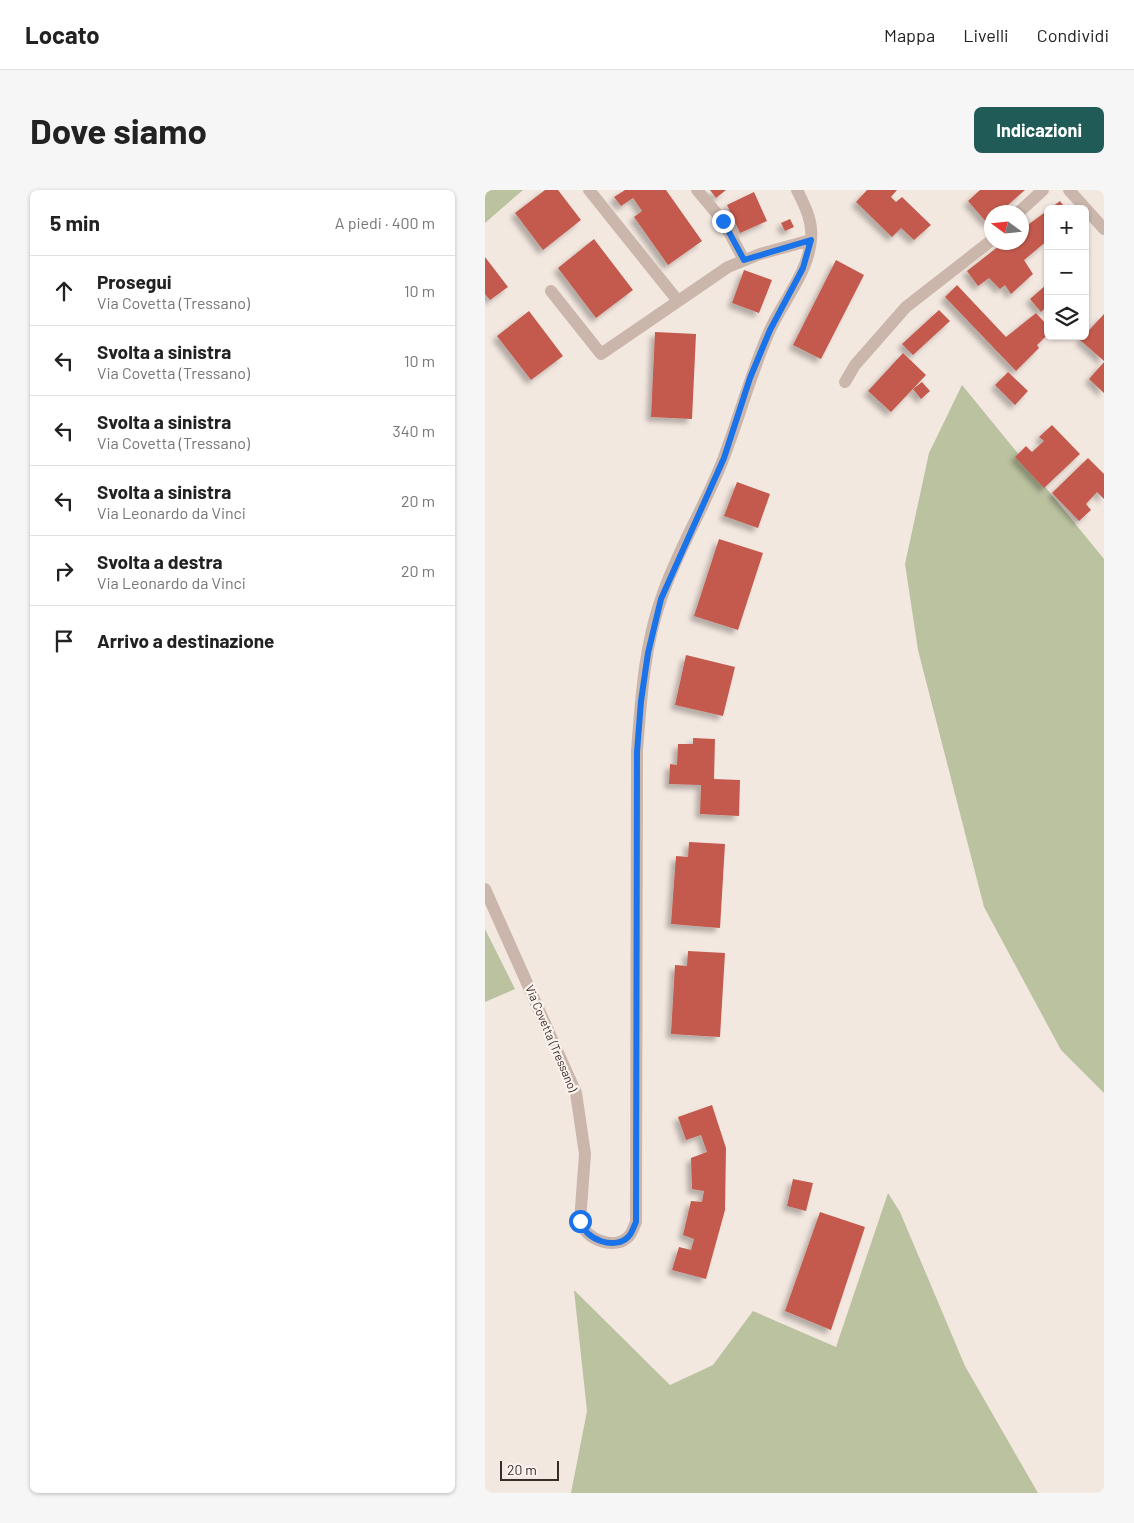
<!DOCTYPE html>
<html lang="it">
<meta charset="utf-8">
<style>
:root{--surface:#fff;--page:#f6f6f6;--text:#222;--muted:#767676;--line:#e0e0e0;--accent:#205b57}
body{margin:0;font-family:Barlow,sans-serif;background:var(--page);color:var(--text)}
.controls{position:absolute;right:15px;top:15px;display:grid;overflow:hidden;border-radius:8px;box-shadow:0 1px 4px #0004}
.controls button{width:45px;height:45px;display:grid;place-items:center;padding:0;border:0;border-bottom:1px solid var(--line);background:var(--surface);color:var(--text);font:25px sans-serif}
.compass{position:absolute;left:499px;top:15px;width:45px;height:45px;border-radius:50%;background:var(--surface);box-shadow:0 1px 4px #0004;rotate:285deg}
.scale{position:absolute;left:15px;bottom:12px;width:59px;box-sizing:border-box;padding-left:5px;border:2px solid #392d2b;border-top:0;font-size:14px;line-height:18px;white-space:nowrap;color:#392d2b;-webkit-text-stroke:4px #faf2ed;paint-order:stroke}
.stop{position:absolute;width:15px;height:15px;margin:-11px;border:4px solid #1a73e8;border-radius:50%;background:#fff}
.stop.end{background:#1a73e8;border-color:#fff;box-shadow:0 1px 5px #0008}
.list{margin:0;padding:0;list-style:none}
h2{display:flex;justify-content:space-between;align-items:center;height:65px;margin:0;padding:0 20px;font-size:21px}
h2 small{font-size:16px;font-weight:400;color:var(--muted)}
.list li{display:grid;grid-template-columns:32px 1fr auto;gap:15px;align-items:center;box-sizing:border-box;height:70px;padding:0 20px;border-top:1px solid var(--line)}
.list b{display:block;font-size:19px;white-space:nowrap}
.list p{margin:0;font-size:16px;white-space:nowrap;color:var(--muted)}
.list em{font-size:16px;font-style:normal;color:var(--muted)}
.icon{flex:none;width:28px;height:28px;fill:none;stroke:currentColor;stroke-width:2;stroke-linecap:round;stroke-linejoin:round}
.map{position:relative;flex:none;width:619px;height:1303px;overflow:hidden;border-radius:8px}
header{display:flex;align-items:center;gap:30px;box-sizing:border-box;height:70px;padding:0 25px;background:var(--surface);border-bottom:1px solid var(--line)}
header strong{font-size:24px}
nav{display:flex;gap:28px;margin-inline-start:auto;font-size:18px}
.intro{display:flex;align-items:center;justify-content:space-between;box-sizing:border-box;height:120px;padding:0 30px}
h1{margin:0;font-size:35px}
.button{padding:12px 22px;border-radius:8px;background:var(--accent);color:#fff;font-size:18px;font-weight:700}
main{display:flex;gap:30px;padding:0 30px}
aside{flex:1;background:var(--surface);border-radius:8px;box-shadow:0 1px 4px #0004}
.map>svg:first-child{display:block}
.green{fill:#bbc2a0}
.building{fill:#c45a4d;filter:url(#shadow)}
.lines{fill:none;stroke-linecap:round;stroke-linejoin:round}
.street{stroke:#cbb6ac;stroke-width:12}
.route{stroke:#1a73e8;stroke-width:6}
.labels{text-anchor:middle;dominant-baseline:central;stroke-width:4.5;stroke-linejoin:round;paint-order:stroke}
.street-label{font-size:12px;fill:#392d2b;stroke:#faf2ed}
</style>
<header>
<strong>Locato</strong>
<nav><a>Mappa</a><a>Livelli</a><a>Condividi</a></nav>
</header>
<div class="intro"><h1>Dove siamo</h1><a class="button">Indicazioni</a></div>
<main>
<aside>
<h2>5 min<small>A piedi · 400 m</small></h2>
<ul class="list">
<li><svg class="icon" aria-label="ahead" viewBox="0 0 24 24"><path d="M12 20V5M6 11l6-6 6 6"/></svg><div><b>Prosegui</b><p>Via Covetta (Tressano)</p></div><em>10 m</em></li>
<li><svg class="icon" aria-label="left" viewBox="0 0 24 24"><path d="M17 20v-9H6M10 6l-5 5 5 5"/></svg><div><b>Svolta a sinistra</b><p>Via Covetta (Tressano)</p></div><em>10 m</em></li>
<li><svg class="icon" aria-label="left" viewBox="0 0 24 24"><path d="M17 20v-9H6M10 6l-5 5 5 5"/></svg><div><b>Svolta a sinistra</b><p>Via Covetta (Tressano)</p></div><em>340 m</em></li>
<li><svg class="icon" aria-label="left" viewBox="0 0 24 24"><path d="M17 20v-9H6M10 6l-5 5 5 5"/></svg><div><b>Svolta a sinistra</b><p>Via Leonardo da Vinci</p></div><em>20 m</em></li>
<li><svg class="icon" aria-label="right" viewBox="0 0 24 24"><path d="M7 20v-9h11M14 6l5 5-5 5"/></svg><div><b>Svolta a destra</b><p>Via Leonardo da Vinci</p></div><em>20 m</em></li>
<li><svg class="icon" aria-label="arrive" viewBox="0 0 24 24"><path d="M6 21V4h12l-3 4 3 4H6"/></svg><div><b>Arrivo a destinazione</b></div></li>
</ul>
</aside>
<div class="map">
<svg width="619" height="1303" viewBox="0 0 619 1303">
<defs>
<filter id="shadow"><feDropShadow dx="-4.5" dy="4.5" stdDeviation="2.5" flood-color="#0004"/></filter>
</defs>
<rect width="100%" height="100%" fill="#f3e8e0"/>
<path class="green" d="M0 0H38L0 33Z
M477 195 619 369V903L576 860 499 717 433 460 420 374 444 263Z
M0 739 30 799 0 812Z
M403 1003 415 1022 480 1176 553 1303H86L102 1221 89 1100 185 1195 228 1175 268 1121 351 1157Z"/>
<path class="building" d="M60 0H73L96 30 58 60 30 23Z
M140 0H181L217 51 183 75 149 27 157 21 148 8 136 16 129 7Z
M225 0H241L231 8Z
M382 0H412L406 7 411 12 417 7 446 35 429 50 416 38 407 47 371 12Z
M495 0H540L515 22H507V30L502 33 483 11Z
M269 2 282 31 255 43 242 15Z
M575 11 581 19H564Z
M563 20V50L539 70 548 84 526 104 520 95 515 99 504 88 493 96 482 81 519 52H536V40Z
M305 29 309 37 300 41 296 33Z
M109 49 148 100 111 128 73 78Z
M0 67 23 97 5 110 0 104Z
M351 70 379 85 336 169 308 155Z
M259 80 287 90 274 123 247 113Z
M472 95 521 147 551 123 563 136V144L552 155 554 158 531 181 460 107Z
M561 95 563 97V121L560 118 556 122 545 109Z
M454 120 465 131 428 165 417 154Z
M44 121 78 166 46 190 12 146Z
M619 124V171L595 150Z
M170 142 211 144 207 229 166 227Z
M418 163 441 185 406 222 383 201Z
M619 172V203L604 189Z
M523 182 543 201 530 215 510 195Z
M437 192 445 201 436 209 428 199Z
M567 235 595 264 559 298 530 267 541 256 547 262 559 251 554 247Z
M603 268 619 284V309L612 302 601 314 606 320 594 331 567 303Z
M252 292 285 304 273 338 239 326Z
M234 349 278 363 253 440 209 426Z
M201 465 250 477 238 526 190 515Z
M208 548 230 549 229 589 255 590 254 626 215 624 216 595 184 594 185 574 192 575 193 554H208Z
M204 652 240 654 235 738 186 734 191 666 203 667Z
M203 761 240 763 235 847 186 844 190 775 202 776Z
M227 915 241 958 240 1020 221 1089 187 1080 194 1057 206 1060 209 1049 198 1045 206 1011 217 1012 219 1001 207 999 206 968 222 962 216 945 201 950 193 927Z
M308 989 328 993 321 1021 302 1016Z
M335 1022 380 1037 346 1140 300 1121Z"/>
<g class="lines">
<path class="street" d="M104 0 193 111
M212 0 238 31 259 70
M584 0 619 39
M534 22 558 0
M66 101 116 164 243 77 275 64 326 50
M360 192 370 175 421 117 507 50
M0 699 91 903 100 964 95 1031C100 1050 131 1061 144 1046 147 1043 149 1036 151 1032L152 561C156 510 159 457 176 409 192 360 221 315 239 267 255 225 266 183 284 142 297 112 323 84 326 50 328 31 320 16 312 0"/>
</g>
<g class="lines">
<path class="route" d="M95 1031C100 1050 131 1061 144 1046 147 1043 149 1036 151 1032L152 562 156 511 163 463 176 409 239 268 265 188 285 140 318 78 326 50 259 70 238 31"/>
</g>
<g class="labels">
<g class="street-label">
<text transform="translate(67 848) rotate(67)">Via Covetta (Tressano)</text>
</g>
</g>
</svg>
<div class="controls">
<button>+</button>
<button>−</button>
<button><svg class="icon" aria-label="layers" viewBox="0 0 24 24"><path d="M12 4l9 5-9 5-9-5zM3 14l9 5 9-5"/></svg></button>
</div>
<svg class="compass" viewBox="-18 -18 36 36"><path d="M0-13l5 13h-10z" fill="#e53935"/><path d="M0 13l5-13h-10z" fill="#767676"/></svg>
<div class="scale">20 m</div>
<div class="stop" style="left:95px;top:1031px"></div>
<div class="stop end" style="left:238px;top:31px"></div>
</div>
</main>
